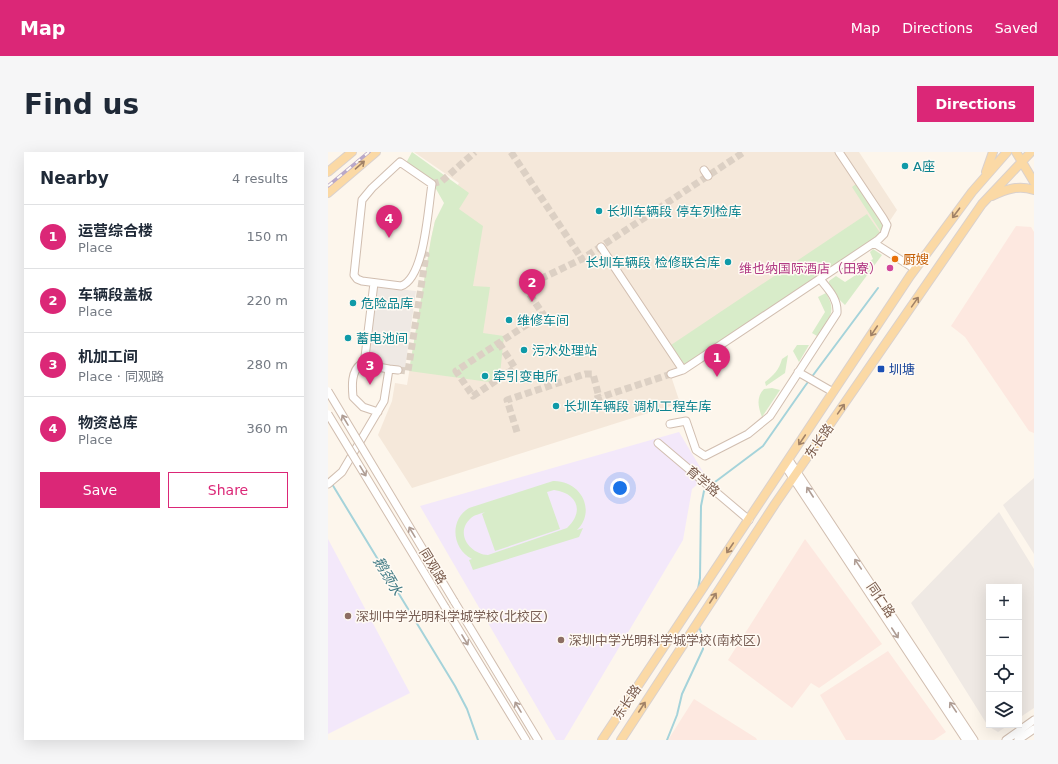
<!DOCTYPE html>
<meta charset="utf-8">
<style>
:root{--surface:#fff;--page:#f6f6f7;--text:#1f2937;--muted:#747a83;--line:#e0e1e3;--accent:#db2777}
body{margin:0;font-family:"DejaVu Sans","Noto Sans SC",sans-serif;background:var(--page);color:var(--text)}
.controls{position:absolute;right:12px;bottom:12px;display:grid;overflow:hidden;border-radius:0px;box-shadow:0 4px 16px #0002}
.controls button{width:36px;height:36px;display:grid;place-items:center;padding:0;border:0;border-bottom:1px solid var(--line);background:var(--surface);color:var(--text);font:20px sans-serif}
.you{position:absolute;left:292px;top:336px;width:14px;height:14px;margin:-10px;border:3px solid #fff;border-radius:50%;background:#1a73e8;box-shadow:0 0 0 6px #1a73e833}
.badge{display:grid;place-items:center;width:26px;height:26px;border-radius:50%;background:var(--accent);color:#fff;font-size:13px;font-weight:700}
.pin{position:absolute;translate:-50% -33px;filter:drop-shadow(0 1px 2px #0008)}
.pin::after{content:'';position:absolute;top:21px;width:14px;height:12px;background:inherit;clip-path:polygon(0 0,100% 0,50% 100%)}
.list{margin:0;padding:0;list-style:none}
h2{display:flex;justify-content:space-between;align-items:center;height:52px;margin:0;padding:0 16px;font-size:17px}
h2 small{font-size:13px;font-weight:400;color:var(--muted)}
.list li{display:grid;grid-template-columns:26px 1fr auto;gap:12px;align-items:center;box-sizing:border-box;height:64px;padding:0 16px;border-top:1px solid var(--line)}
.list b{display:block;font-size:15px;white-space:nowrap}
.list p{margin:0;font-size:13px;white-space:nowrap;color:var(--muted)}
.list em{font-size:13px;font-style:normal;color:var(--muted)}
.actions{display:flex;gap:8px;padding:12px 16px}
.actions a{flex:1;padding:9px 0;border:1px solid var(--accent);border-radius:0px;text-align:center;font-size:14px;color:var(--accent)}
.actions .main{background:var(--accent);color:#fff}
.icon{flex:none;width:22px;height:22px;fill:none;stroke:currentColor;stroke-width:2;stroke-linecap:round;stroke-linejoin:round}
.map{position:relative;flex:none;width:706px;height:588px;overflow:hidden;border-radius:0px}
header{display:flex;align-items:center;gap:24px;box-sizing:border-box;height:56px;padding:0 20px;background:var(--accent);color:#fff}
header strong{font-size:19px}
nav{display:flex;gap:22px;margin-inline-start:auto;font-size:14px}
.intro{display:flex;align-items:center;justify-content:space-between;box-sizing:border-box;height:96px;padding:0 24px}
h1{margin:0;font-size:28px}
.button{padding:10px 18px;border-radius:0px;background:var(--accent);color:#fff;font-size:14px;font-weight:700}
main{display:flex;gap:24px;padding:0 24px}
aside{flex:1;background:var(--surface);border-radius:0px;box-shadow:0 4px 16px #0002}
.map>svg:first-child{display:block}
.residential{fill:#f5e8da}
.commercial{fill:#fde8e0}
.industrial{fill:#efe9e4}
.education{fill:#f3e8fa}
.green{fill:#d8ecc9;fill-rule:evenodd}
.lines{fill:none;stroke-linecap:round;stroke-linejoin:round}
.stream{stroke:#a5d3da;stroke-width:2}
.minor-tunnel{stroke:#dcd0c4;stroke-width:7;stroke-dasharray:7 3.5;stroke-linecap:butt}
.minor-casing{stroke:#d1beb0;stroke-width:9}
.major-casing{stroke:#dad1cd;stroke-width:10}
.minor{stroke:#fff;stroke-width:7}
.major{stroke:#fbd9a5;stroke-width:8}
.rail-casing{stroke:#b9a8c9;stroke-width:3.5}
.rail{stroke:#fffaf3;stroke-width:2;stroke-dasharray:6;stroke-linecap:butt}
.minor-bridge-casing{stroke:#d1beb0;stroke-width:9;stroke-linecap:butt}
.minor-bridge{stroke:#fff;stroke-width:7}
.oneway{stroke:#a18267}
.oneway2{stroke:#af9d94}
.culture-dot{fill:#0f9aa8;stroke:#fffaf3;stroke-width:1.5}
.food-dot{fill:#e8710a;stroke:#fffaf3;stroke-width:1.5}
.hotel-dot{fill:#d1479c;stroke:#fffaf3;stroke-width:1.5}
.transit-dot{fill:#1a4fb4;stroke:#fffaf3;stroke-width:1.5}
.education-dot{fill:#8d6e63;stroke:#fffaf3;stroke-width:1.5}
.labels{text-anchor:middle;dominant-baseline:central;stroke-width:3;stroke-linejoin:round;paint-order:stroke}
.culture-label{font-size:13px;fill:#0d838f;stroke:#fffaf3;text-anchor:start}
.food-label{font-size:13px;fill:#c56008;stroke:#fffaf3;text-anchor:start}
.hotel-label{font-size:13px;fill:#b23c85;stroke:#fffaf3;text-anchor:end}
.transit-label{font-size:13px;fill:#164399;stroke:#fffaf3;text-anchor:start}
.street-label{font-size:13px;fill:#7a5c4d;stroke:#fffaf3}
.education-label{font-size:13px;fill:#785e54;stroke:#fffaf3;text-anchor:start}
.water-label{font-size:14px;font-style:italic;fill:#437c86;stroke:#fffaf3}
</style>
<header>
<strong>Map</strong>
<nav><a>Map</a><a>Directions</a><a>Saved</a></nav>
</header>
<div class="intro"><h1>Find us</h1><a class="button">Directions</a></div>
<main>
<aside>
<h2>Nearby<small>4 results</small></h2>
<ul class="list">
<li><span class="badge">1</span><div><b>运营综合楼</b><p>Place</p></div><em>150 m</em></li>
<li><span class="badge">2</span><div><b>车辆段盖板</b><p>Place</p></div><em>220 m</em></li>
<li><span class="badge">3</span><div><b>机加工间</b><p>Place · 同观路</p></div><em>280 m</em></li>
<li><span class="badge">4</span><div><b>物资总库</b><p>Place</p></div><em>360 m</em></li>
</ul>
<div class="actions"><a class="main">Save</a><a>Share</a></div>
</aside>
<div class="map">
<svg width="706" height="588" viewBox="0 0 706 588">
<rect width="100%" height="100%" fill="#fdf6ec"/>
<path class="residential" d="M86 0H531L569 58 553 82 357 213 341 218 352 251 84 336 50 283 64 249 67 231 79 233 103 87 107 69 131 31Z"/>
<path class="commercial" d="M688 74 703 75 706 80V281L701 279 637 185 623 174Z
M477 387 554 492 491 536 483 531 464 556 400 508Z
M560 499 618 580 606 588H518L492 543Z
M366 547 428 586 429 588H340Z"/>
<path class="industrial" d="M52 135 88 139 77 216 43 211 40 209 49 136Z
M706 326V402L675 353Z
M671 360 706 417V556L691 566V435H661V573H681L670 580 660 574 583 451Z"/>
<path class="education" d="M351 280 378 325 364 337 355 388 236 588H228L92 354Z
M0 387 82 541 0 582Z"/>
<path class="green" d="M84 0 141 41 131 57 155 74 145 134 162 135 155 181 176 184 172 222 161 230 81 219 103 87 107 69 116 51 108 37 78 11Z
M528 32 554 70 555 76 553 80 524 35Z
M539 62 553 82 357 213 343 193Z
M545 97 554 103 517 153C511 147 500 138 501 129L508 124 517 130 540 115 538 111 545 107 542 100Z
M498 141C510 160 500 168 489 184L484 181 497 160 490 145Z
M469 193H481L471 210 465 199Z
M460 203 457 221 438 234 437 230C446 223 451 218 454 207Z
M444 236 452 238 434 265C430 255 428 245 436 237Z
M225 329C252 328 269 358 249 378L255 376 251 385 145 418 141 408 144 407C124 397 121 368 141 356ZM226 338C249 341 257 359 239 376L160 403C142 402 126 381 143 366 146 363 152 362 157 360L154 362 167 399 232 377 219 340Z"/>
<g class="lines">
<path class="stream" d="M4 332 127 534 139 557 150 588
M383 333 435 294 477 234 550 136
M370 437 372 426 373 354 376 339 380 336
M339 588 349 563 354 542 375 497V485L371 475"/>
<path class="minor-tunnel" d="M183 0 254 107
M104 32 114 29 147 0
M171 191 187 216 145 244 128 219 215 162 198 137 210 128 254 107 416 0
M70 218 80 219 98 103 93 102
M267 247 343 222
M189 280 179 248 257 222H265L271 245"/>
<g class="minor-casing">
<path id="minor" d="M72 10 104 32C100 55 97 126 73 134L34 129 29 127 26 123 34 48 44 36Z
M376 18 380 24
M546 91 587 117
M273 95 355 218 550 88 556 82 559 73 555 66 511 0
M36 213 46 131
M61 217 70 218
M470 220 505 240
M343 222 355 218
M342 272 358 269 368 298 377 304 420 282 442 264 509 161C510 147 501 138 492 127
M330 291 421 368
M461 308 646 588
M457 314 638 588
M0 332 14 320 56 249 61 217 33 212C23 219 24 234 25 245L35 255 50 260
M126 449 210 588
M117 455 198 588
M678 588 706 568
M690 588 706 577"/>
</g>
<g class="major-casing">
<path id="major" d="M688 0 706 30
M0 20 24 0
M658 20 665 0
M0 41 48 0
M664 44C678 37 691 33 706 38
M274 588 582 124 644 40 679 0
M293 588 447 352 654 52 703 0"/>
</g>
<use href="#minor" class="minor"/>
<use href="#major" class="major"/>
<g class="rail-casing">
<path id="rail" d="M0 34 41 0"/>
</g>
<use href="#rail" class="rail"/>
<g class="minor-bridge-casing">
<path id="minor-bridge" d="M0 239 126 449
M0 262 117 455"/>
</g>
<use href="#minor-bridge" class="minor-bridge"/>
</g>
<defs><path id="oneway-shaft" d="M-6 0H5M1.5-3L5.5 0L1.5 3" fill="none" stroke-width="1.6" stroke-linecap="round" stroke-linejoin="round"/></defs>
<g class="oneway">
<use href="#oneway-shaft" transform="translate(32 13) rotate(-41)"/>
<use href="#oneway-shaft" transform="translate(628 61) rotate(127)"/>
<use href="#oneway-shaft" transform="translate(587 150) rotate(-55)"/>
<use href="#oneway-shaft" transform="translate(546 179) rotate(124)"/>
<use href="#oneway-shaft" transform="translate(513 257) rotate(-55)"/>
<use href="#oneway-shaft" transform="translate(474 288) rotate(124)"/>
<use href="#oneway-shaft" transform="translate(402 396) rotate(124)"/>
<use href="#oneway-shaft" transform="translate(385 446) rotate(-57)"/>
<use href="#oneway-shaft" transform="translate(314 555) rotate(-57)"/>
</g>
<g class="oneway2">
<use href="#oneway-shaft" transform="translate(17 268) rotate(-121)"/>
<use href="#oneway-shaft" transform="translate(35 319) rotate(59)"/>
<use href="#oneway-shaft" transform="translate(482 340) rotate(-123)"/>
<use href="#oneway-shaft" transform="translate(84 380) rotate(-121)"/>
<use href="#oneway-shaft" transform="translate(530 412) rotate(-124)"/>
<use href="#oneway-shaft" transform="translate(567 481) rotate(57)"/>
<use href="#oneway-shaft" transform="translate(137 488) rotate(59)"/>
<use href="#oneway-shaft" transform="translate(190 555) rotate(-121)"/>
<use href="#oneway-shaft" transform="translate(625 555) rotate(-124)"/>
</g>
<g class="culture-dot">
<circle cx="577" cy="14" r="4"/>
<circle cx="271" cy="59" r="4"/>
<circle cx="400" cy="110" r="4"/>
<circle cx="25" cy="151" r="4"/>
<circle cx="181" cy="168" r="4"/>
<circle cx="20" cy="186" r="4"/>
<circle cx="196" cy="198" r="4"/>
<circle cx="157" cy="224" r="4"/>
<circle cx="228" cy="254" r="4"/>
</g>
<circle class="food-dot" cx="567" cy="107" r="4"/>
<circle class="hotel-dot" cx="562" cy="116" r="4"/>
<rect class="transit-dot" x="549" y="213" width="8" height="8" rx="2"/>
<g class="education-dot">
<circle cx="20" cy="464" r="4"/>
<circle cx="233" cy="488" r="4"/>
</g>
<g class="labels">
<g class="culture-label">
<text x="585" y="14">A座</text>
<text x="279" y="59">长圳车辆段 停车列检库</text>
<text x="392" y="110" text-anchor="end">长圳车辆段 检修联合库</text>
<text x="33" y="151">危险品库</text>
<text x="189" y="168">维修车间</text>
<text x="28" y="186">蓄电池间</text>
<text x="204" y="198">污水处理站</text>
<text x="165" y="224">牵引变电所</text>
<text x="236" y="254">长圳车辆段 调机工程车库</text>
</g>
<g class="food-label">
<text x="575" y="107">厨嫂</text>
</g>
<g class="hotel-label">
<text x="554" y="116">维也纳国际酒店（田寮）</text>
</g>
<g class="transit-label">
<text x="561" y="217">圳塘</text>
</g>
<g class="street-label">
<text transform="translate(491 289) rotate(-55)">东长路</text>
<text transform="translate(375 329) rotate(40)">育学路</text>
<text transform="translate(105 414) rotate(59)">同观路</text>
<text transform="translate(553 448) rotate(56)">同仁路</text>
<text transform="translate(299 550) rotate(-56)">东长路</text>
</g>
<g class="education-label">
<text x="28" y="464">深圳中学光明科学城学校(北校区)</text>
<text x="241" y="488">深圳中学光明科学城学校(南校区)</text>
</g>
<g class="water-label">
<text transform="translate(60 424) rotate(59)">鹅颈水</text>
</g>
</g>
</svg>
<div class="controls">
<button>+</button>
<button>−</button>
<button><svg class="icon" aria-label="locate" viewBox="0 0 24 24"><circle cx="12" cy="12" r="6"/><path d="M12 2v4M12 18v4M2 12h4M18 12h4"/></svg></button>
<button><svg class="icon" aria-label="layers" viewBox="0 0 24 24"><path d="M12 4l9 5-9 5-9-5zM3 14l9 5 9-5"/></svg></button>
</div>
<div class="you"></div>
<div class="pin badge" style="left:389px;top:225px">1</div>
<div class="pin badge" style="left:204px;top:150px">2</div>
<div class="pin badge" style="left:42px;top:233px">3</div>
<div class="pin badge" style="left:61px;top:86px">4</div>
</div>
</main>
